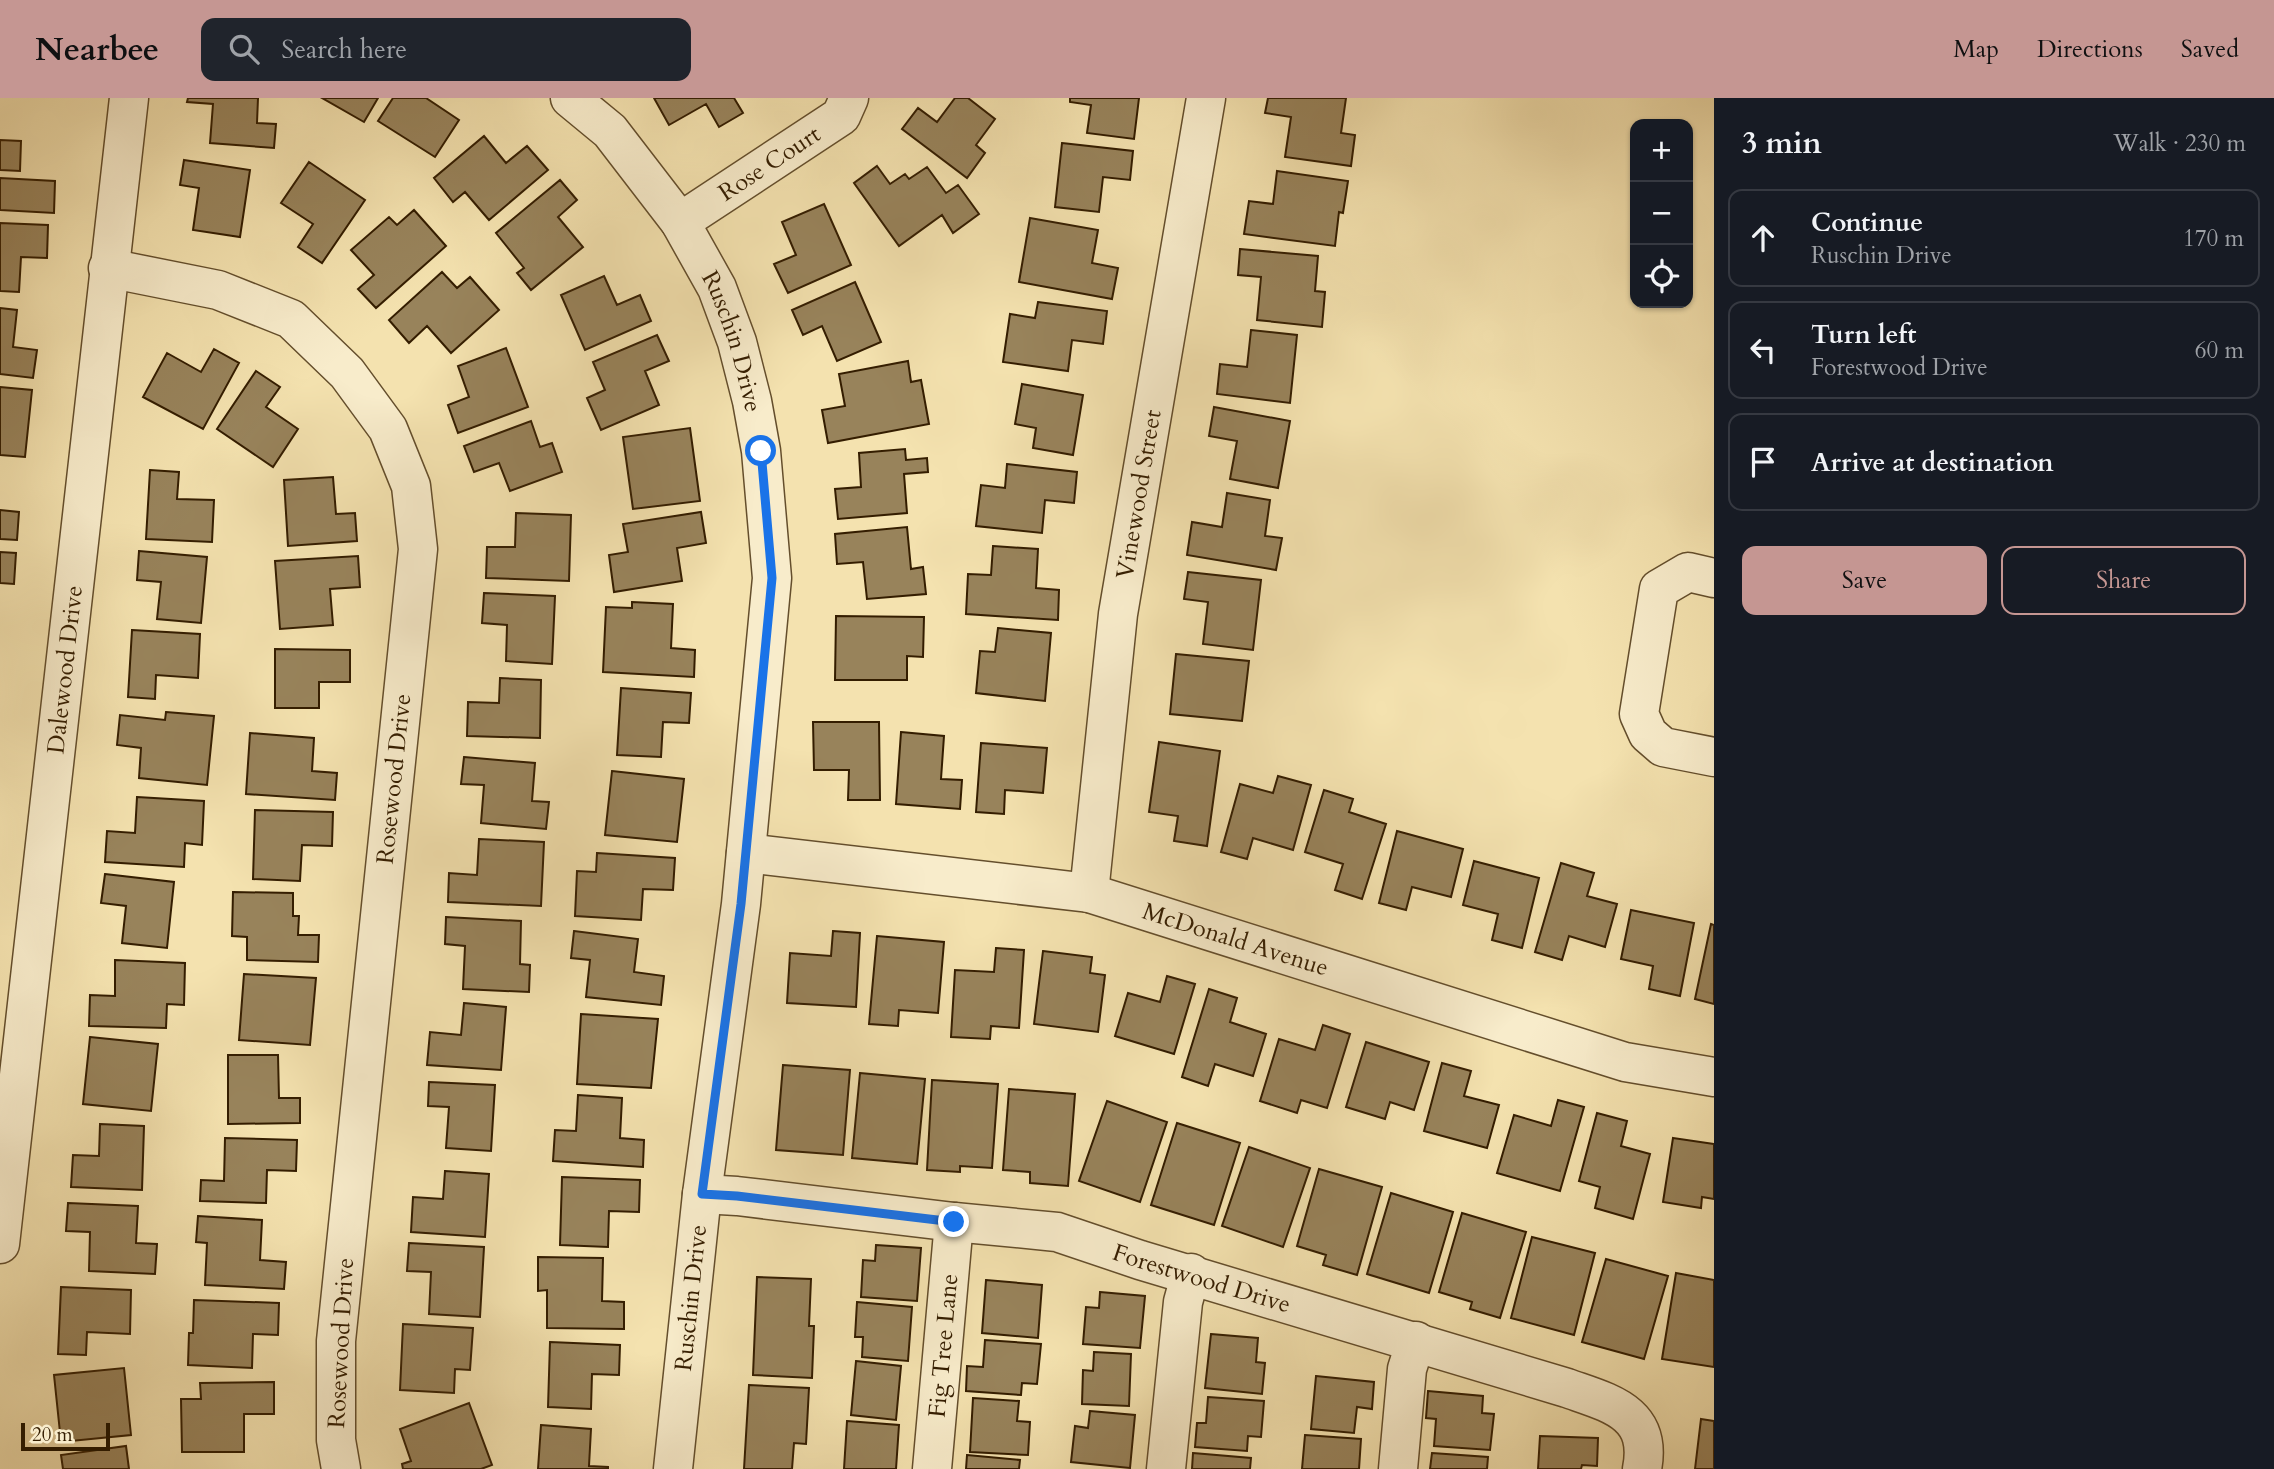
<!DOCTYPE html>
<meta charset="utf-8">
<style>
:root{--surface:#171b24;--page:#20242c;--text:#f1f3f6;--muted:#9ea1a6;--line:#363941;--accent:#c59692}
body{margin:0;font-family:Cardo,serif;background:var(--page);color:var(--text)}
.controls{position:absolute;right:21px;top:21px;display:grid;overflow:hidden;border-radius:14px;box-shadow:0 2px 5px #0004}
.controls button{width:63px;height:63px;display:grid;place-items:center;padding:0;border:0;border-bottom:2px solid var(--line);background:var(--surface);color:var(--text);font:35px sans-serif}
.scale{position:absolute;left:21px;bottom:18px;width:89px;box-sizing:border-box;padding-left:7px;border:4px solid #341d00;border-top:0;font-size:19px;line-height:24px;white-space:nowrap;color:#341d00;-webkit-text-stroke:5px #f8eccb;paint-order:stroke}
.stop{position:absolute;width:21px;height:21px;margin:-16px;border:5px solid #1a73e8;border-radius:50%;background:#fff}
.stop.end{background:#1a73e8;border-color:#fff;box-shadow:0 2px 7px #0008}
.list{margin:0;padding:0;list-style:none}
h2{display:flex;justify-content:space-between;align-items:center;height:91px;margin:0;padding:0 28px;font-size:30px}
h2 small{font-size:23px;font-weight:400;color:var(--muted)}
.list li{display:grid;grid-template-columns:46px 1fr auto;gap:21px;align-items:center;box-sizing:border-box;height:98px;margin:0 14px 14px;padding:0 14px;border:2px solid var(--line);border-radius:14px}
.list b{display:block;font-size:26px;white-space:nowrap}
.list p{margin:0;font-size:23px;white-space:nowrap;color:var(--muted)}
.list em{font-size:23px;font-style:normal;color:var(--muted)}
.actions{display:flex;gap:14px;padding:21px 28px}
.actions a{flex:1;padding:16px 0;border:2px solid var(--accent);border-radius:14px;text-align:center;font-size:24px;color:var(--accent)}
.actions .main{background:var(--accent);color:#111}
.icon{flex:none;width:38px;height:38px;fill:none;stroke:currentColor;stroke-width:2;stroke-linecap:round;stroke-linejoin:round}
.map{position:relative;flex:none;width:1714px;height:1371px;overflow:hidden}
header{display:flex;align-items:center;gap:42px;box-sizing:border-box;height:98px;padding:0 35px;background:var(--accent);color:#111}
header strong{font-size:33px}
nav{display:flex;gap:38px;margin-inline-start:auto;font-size:24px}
.search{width:490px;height:63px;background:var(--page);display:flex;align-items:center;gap:18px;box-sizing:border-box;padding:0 24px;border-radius:14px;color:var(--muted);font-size:26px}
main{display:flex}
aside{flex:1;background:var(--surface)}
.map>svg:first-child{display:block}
.building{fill:#98835b;stroke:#341d00;stroke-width:2}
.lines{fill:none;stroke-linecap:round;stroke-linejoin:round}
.minor-casing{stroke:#644e2c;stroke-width:41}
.minor{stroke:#f8eccb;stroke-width:38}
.route{stroke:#1a73e8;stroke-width:9}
.labels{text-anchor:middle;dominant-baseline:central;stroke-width:5;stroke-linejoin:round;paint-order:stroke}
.street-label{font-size:24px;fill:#341d00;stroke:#f8eccb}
</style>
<header>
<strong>Nearbee</strong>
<div class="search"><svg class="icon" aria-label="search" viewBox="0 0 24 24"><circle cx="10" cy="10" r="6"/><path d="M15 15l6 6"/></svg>Search here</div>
<nav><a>Map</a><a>Directions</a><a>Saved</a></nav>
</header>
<main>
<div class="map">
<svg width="1714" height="1371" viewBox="0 0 1714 1371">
<rect width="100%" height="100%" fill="#f4e2af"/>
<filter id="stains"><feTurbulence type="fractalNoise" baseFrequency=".00286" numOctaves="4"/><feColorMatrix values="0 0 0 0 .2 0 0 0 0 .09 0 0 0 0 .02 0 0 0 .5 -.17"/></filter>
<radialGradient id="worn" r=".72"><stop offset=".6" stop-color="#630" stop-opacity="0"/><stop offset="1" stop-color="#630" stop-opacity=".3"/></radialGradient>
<path class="building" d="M188 0H258L257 25 276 26 274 50 210 45 213 6 187 4Z
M322 0H378L364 24Z
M393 0H426L459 22 435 59 378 23Z
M654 0H734L743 15 719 29 706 6 669 27Z
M955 0H968L995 21 976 47 985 55 967 80 902 31 918 10 937 24Z
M1070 0H1139L1134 41 1087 35 1091 7 1070 4Z
M1268 0H1346L1341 35 1355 37 1351 68 1285 59 1291 19 1265 15Z
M484 38 506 65 527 48 548 72 489 122 465 94 453 104 434 80Z
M0 42 21 43 20 73 0 72Z
M1062 45 1133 53 1130 82 1103 79 1099 114 1055 109Z
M184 62 250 72 240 139 193 132 199 90 180 87Z
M309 64 365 102 322 165 298 149 313 126 281 105Z
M877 68 890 86 905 76 909 81 927 69 946 95 958 87 979 116 953 135 942 117 899 148 854 85Z
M1277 73 1348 83 1343 115 1339 114 1335 148 1244 136 1249 103 1273 106Z
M0 80 55 83 54 115 0 112Z
M560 82 577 102 558 119 583 149 531 192 517 175 524 170 496 135Z
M824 106 851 167 788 195 774 166 796 157 782 124Z
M414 112 446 148 376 210 358 191 374 177 351 152 389 119 397 127Z
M1030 120 1098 132 1092 165 1118 170 1112 201 1019 184Z
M0 125 48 127 47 160 21 159 19 194 0 193Z
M1240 151 1318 158 1315 193 1325 194 1322 229 1257 222 1261 179 1238 177Z
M442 174 457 190 470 179 499 212 451 255 427 228 409 245 389 222Z
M604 178 617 207 640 197 651 223 585 252 561 197Z
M855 184 881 244 837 263 822 228 803 237 792 212Z
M1038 204 1107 213 1103 246 1072 242 1068 273 1003 264 1010 216 1035 220Z
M0 210 17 212 13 249 37 252 33 280 0 276Z
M1251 232 1297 237 1290 305 1217 296 1220 266 1247 269Z
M657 237 669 263 645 273 659 307 601 332 587 300 605 292 593 264Z
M506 250 528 309 458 335 448 307 469 299 458 268Z
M214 251 239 265 203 331 143 299 167 255 201 274Z
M908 263 911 284 921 282 929 326 828 345 822 312 845 308 839 276Z
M256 273 280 289 266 309 298 331 273 369 217 331Z
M1022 286 1083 297 1073 357 1033 350 1036 330 1015 326Z
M0 289 32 292 25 359 0 357Z
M1214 309 1290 323 1278 390 1230 381 1237 343 1209 338Z
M531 323 540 349 552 345 562 374 510 393 499 365 474 374 464 348Z
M690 330 700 403 633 411 623 339Z
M905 351 906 362 927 360 928 374 904 376 907 415 838 421 835 391 861 389 859 355Z
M1007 366 1077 374 1074 405 1045 402 1042 435 976 428 981 387 1005 390Z
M150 372 179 374 177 401 214 402 212 444 146 441Z
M333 379 336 416 355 415 357 443 288 448 284 382Z
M1227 395 1270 402 1265 438 1282 440 1276 472 1187 457 1192 424 1222 429Z
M0 412 19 414 17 442 0 441Z
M701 414 706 445 677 450 682 483 614 494 609 457 628 454 623 426Z
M516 415 571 417 569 483 486 480 487 449H515Z
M907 429 911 471 923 469 926 496 867 501 863 464 837 466 835 436Z
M993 448 1038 451 1036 490 1059 492 1058 522 966 516 968 476 991 477Z
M139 453 207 459 201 525 157 521 161 484 137 482Z
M0 454 16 455 14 486 0 485Z
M358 458 360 489 330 491 333 527 280 531 275 463Z
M1188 474 1261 482 1253 552 1203 546 1208 504 1184 501Z
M484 495 555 498 552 566 506 563 507 527 482 525Z
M632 504 673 506 671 550 695 552 694 579 603 574 606 509 632 510Z
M836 518 924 519 923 559 907 558V582H835Z
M998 530 1051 535 1045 603 976 595 980 553 995 554Z
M132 532 200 536 198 580 156 577 155 601 128 599Z
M275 551 350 552V584H319V610H275Z
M1176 556 1249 563 1242 623 1170 616Z
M500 580 541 582 540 640 467 638 468 604 499 605Z
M621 590 691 595 689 625 663 624 661 659 617 657Z
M166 614 214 618 207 687 139 680 141 650 117 647 120 617 165 622Z
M813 624H879L880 702H848L849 672H814Z
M901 634 944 638 941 681 962 682 960 711 896 706Z
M250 635 314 640 312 673 337 675 335 702 246 696Z
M1159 644 1220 653 1207 748 1174 743 1178 718 1149 714Z
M981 645 1047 650 1043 695 1005 692 1004 716 976 714Z
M464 659 535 665 532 703 549 704 546 731 481 725 484 687 461 686Z
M612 673 684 681 677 744 605 737Z
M1278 678 1311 687 1293 752 1253 740 1247 761 1221 754 1240 686 1273 695Z
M1324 692 1353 701 1349 714 1386 726 1362 801 1335 792 1343 766 1305 754Z
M137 699 204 703 202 747 185 745 184 769 105 764 107 733 135 735Z
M255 712 333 714 332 748 302 747 300 783 253 781Z
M1397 733 1463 751 1451 799 1412 789 1406 812 1379 805Z
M479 741 544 744 541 808 448 804 449 775 477 777Z
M597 755 675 760 673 792 643 791 641 822 575 818 577 773 596 774Z
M1474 763 1539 780 1522 850 1492 842 1498 816 1463 807Z
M1561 765 1594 775 1587 798 1617 806 1605 849 1569 838 1562 862 1535 854Z
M105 776 174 784 167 850 122 845 126 808 101 805Z
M233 794 293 795V818H299L298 837H319L318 864 247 862V839L232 838Z
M1631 812 1694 825 1680 898 1649 891 1653 868 1621 861Z
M446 819 521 823 520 866 530 867 529 894 463 891 465 848 445 846Z
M1711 826 1714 827V906L1695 901Z
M574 833 638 841 634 874 664 878 661 907 586 899 590 862 571 860Z
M833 833 860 835 856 909 787 905 790 855 831 858Z
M877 838 944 844 938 915 899 912 898 928 869 926Z
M996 850 1024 852 1019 930 991 928 990 941 951 939 955 872 994 874Z
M1043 853 1092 859 1090 875 1105 877 1098 934 1034 926Z
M115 862 185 865 184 907 167 906 166 930 89 928 90 897 115 898Z
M244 876 316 880 310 947 239 942Z
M1167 878 1195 886 1174 956 1115 938 1128 895 1160 904Z
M1209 891 1237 900 1230 924 1266 936 1253 978 1215 966 1208 988 1182 979Z
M464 905 506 909 501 972 427 967 430 934 461 937Z
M581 916 658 921 651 990 577 986Z
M1323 927 1350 936 1327 1010 1301 1002 1297 1015 1260 1003 1279 941 1315 952Z
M90 939 158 946 151 1013 83 1006Z
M1366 944 1429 964 1414 1012 1390 1004 1385 1021 1346 1009Z
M228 957H278L279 1000H300V1025L228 1026Z
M1442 965 1471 973 1464 998 1499 1007 1487 1050 1424 1033Z
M783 967 850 972 843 1057 776 1052Z
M860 975 925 981 917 1066 852 1060Z
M932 982 998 986 992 1070 960 1068V1074L927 1072Z
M429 984 495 987 491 1053 446 1050 449 1009 428 1008Z
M1009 991 1075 996 1068 1088 1030 1085V1074L1003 1072Z
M578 997 622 1000 620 1040 644 1042 643 1069 553 1063 555 1032 576 1033Z
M1558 1002 1584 1009 1560 1093 1497 1075 1514 1017 1551 1028Z
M1107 1003 1167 1024 1140 1104 1079 1083Z
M1597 1015 1627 1023 1621 1048 1650 1056 1633 1121 1595 1110 1600 1089 1579 1083Z
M1177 1025 1240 1045 1214 1127 1151 1107Z
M100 1026 144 1028 142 1092 71 1089 73 1057 99 1058Z
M225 1040 297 1042 296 1073 267 1072 266 1105 200 1103 201 1082 224 1083Z
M1673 1040 1714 1046V1101L1702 1099 1701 1110 1663 1104Z
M1249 1049 1310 1070 1283 1149 1222 1128Z
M1319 1071 1382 1089 1357 1177 1323 1167 1326 1157 1297 1148Z
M445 1073 489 1076 485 1139 411 1134 413 1099 443 1101Z
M562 1079 640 1082 639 1114 609 1113 608 1149 560 1147Z
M1391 1095 1453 1114 1429 1195 1367 1176Z
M68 1105 138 1108 136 1145 157 1146 155 1176 89 1173 90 1134 66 1133Z
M1462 1115 1526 1134 1500 1220 1470 1211 1472 1204 1439 1194Z
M198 1118 262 1122 260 1162 286 1164 284 1191 205 1187 207 1145 196 1144Z
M1532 1139 1595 1155 1574 1237 1511 1220Z
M409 1145 484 1149 480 1219 429 1216 431 1174 407 1173Z
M876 1147 921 1150 917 1203 861 1199 863 1162 875 1163Z
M538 1159 603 1160 602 1203 624 1204V1231L547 1230V1192L538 1193Z
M1606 1161 1668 1178 1644 1261 1582 1244Z
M1676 1175 1714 1182V1269L1662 1261Z
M757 1179 811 1181 809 1228H814L812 1280 753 1277Z
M986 1182 1042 1187 1038 1240 982 1235Z
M61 1189 131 1192 130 1236 87 1234 86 1257 58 1256Z
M1100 1194 1145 1198 1140 1250 1083 1246 1086 1209 1099 1210Z
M194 1202 279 1205 278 1237 253 1236 252 1270 188 1267 189 1235H193Z
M857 1204 912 1209 908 1263 862 1259 863 1239H855Z
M403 1226 473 1230 470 1272 455 1271 454 1295 400 1292Z
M1211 1236 1258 1240 1256 1264 1265 1265 1262 1296 1205 1290Z
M985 1242 1041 1246 1037 1286 1022 1285 1021 1297 966 1293 967 1268 983 1269Z
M550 1244 620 1247 619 1277 592 1276 591 1311 548 1309Z
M1094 1254 1131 1256 1129 1308 1082 1306 1083 1272 1093 1273Z
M856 1263 901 1268 896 1322 851 1317Z
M124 1270 131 1337 61 1344 54 1277Z
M1316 1278 1374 1284 1372 1311 1357 1309 1354 1335 1311 1331Z
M274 1284V1316H244V1354H182L181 1301H201L200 1285Z
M749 1287 809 1290 806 1346 794 1345 792 1371H744Z
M1428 1293 1483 1298 1482 1315 1494 1316 1490 1352 1434 1348 1436 1321 1426 1320Z
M1208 1299 1264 1303 1261 1339 1248 1338 1247 1353 1195 1349 1197 1325H1206Z
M973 1300 1019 1303 1017 1323 1030 1324 1028 1357 970 1354Z
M469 1305 492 1367 481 1371H403L402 1366 411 1363 400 1331Z
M1090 1313 1135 1317 1130 1370 1071 1364 1075 1328 1088 1330Z
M1701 1321 1714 1323V1371H1695Z
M847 1323 899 1327 896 1371H844Z
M541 1327 591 1331 589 1368 608 1369V1371H538Z
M1305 1337 1361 1341 1359 1371H1302Z
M1540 1338 1598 1340 1597 1368 1582 1367 1581 1371H1538Z
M126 1348 129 1371H63L61 1357Z
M1193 1355 1251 1360 1250 1371H1192Z
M1432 1355 1488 1359 1487 1371H1430Z
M967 1357 1020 1362 1019 1371H966Z"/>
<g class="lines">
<g class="minor-casing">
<g id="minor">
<path id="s1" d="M570 0 610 33 680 124 717 190 737 244 752 303 761 353 772 480 741 806 702 1096 673 1371"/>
<path id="s2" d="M680 124 841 18 849 0"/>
<path d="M108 170 218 192 291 221 347 275 388 331 411 388 418 451 336 1243V1342L341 1371"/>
<path d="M1714 480 1688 474 1659 491 1639 616 1648 636 1663 649 1714 659"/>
<path id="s3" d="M746 755 1089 795 1625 964 1714 979"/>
<path id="s4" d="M1089 795 1118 516 1206 0"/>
<path id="s5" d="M702 1096 737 1098 954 1124 1057 1134 1140 1162 1567 1290C1609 1305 1653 1314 1642 1371"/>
<path id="s6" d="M0 1146 129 0"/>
<path id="s7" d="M932 1371 954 1124"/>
<path d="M1166 1371 1183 1204 1191 1175"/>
<path d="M1398 1371 1407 1271 1416 1243"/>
</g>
</g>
<use href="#minor" class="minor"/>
</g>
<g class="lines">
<path class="route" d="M761 353 772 480 741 806 702 1096 737 1098 954 1124"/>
</g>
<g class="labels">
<g class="street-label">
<text stroke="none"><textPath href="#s2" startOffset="107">Rose Court</textPath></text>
<text stroke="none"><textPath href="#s1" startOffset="298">Ruschin Drive</textPath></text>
<text stroke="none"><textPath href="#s4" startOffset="402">Vinewood Street</textPath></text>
<text stroke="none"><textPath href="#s6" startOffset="578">Dalewood Drive</textPath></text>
<text transform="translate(394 681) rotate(-84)">Rosewood Drive</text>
<text stroke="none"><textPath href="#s3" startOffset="499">McDonald Avenue</textPath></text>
<text stroke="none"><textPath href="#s5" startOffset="509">Forestwood Drive</textPath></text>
<text transform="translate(691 1200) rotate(-84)">Ruschin Drive</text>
<text transform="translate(341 1245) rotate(-87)">Rosewood Drive</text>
<text stroke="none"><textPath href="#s7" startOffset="124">Fig Tree Lane</textPath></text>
</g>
</g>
<rect width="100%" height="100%" filter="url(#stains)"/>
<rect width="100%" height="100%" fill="url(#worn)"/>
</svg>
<div class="controls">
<button>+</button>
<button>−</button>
<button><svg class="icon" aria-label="locate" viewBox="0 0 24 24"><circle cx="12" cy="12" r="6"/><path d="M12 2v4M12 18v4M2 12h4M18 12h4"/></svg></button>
</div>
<div class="scale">20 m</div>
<div class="stop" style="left:761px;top:353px"></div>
<div class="stop end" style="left:954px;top:1124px"></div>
</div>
<aside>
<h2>3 min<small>Walk · 230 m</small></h2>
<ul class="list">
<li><svg class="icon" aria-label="ahead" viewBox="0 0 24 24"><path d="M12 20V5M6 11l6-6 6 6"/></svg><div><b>Continue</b><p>Ruschin Drive</p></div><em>170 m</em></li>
<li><svg class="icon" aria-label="left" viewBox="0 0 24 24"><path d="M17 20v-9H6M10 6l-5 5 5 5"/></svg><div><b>Turn left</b><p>Forestwood Drive</p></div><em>60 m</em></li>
<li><svg class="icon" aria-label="arrive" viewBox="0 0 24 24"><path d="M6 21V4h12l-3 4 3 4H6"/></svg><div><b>Arrive at destination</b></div></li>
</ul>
<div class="actions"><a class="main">Save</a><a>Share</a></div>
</aside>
</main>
